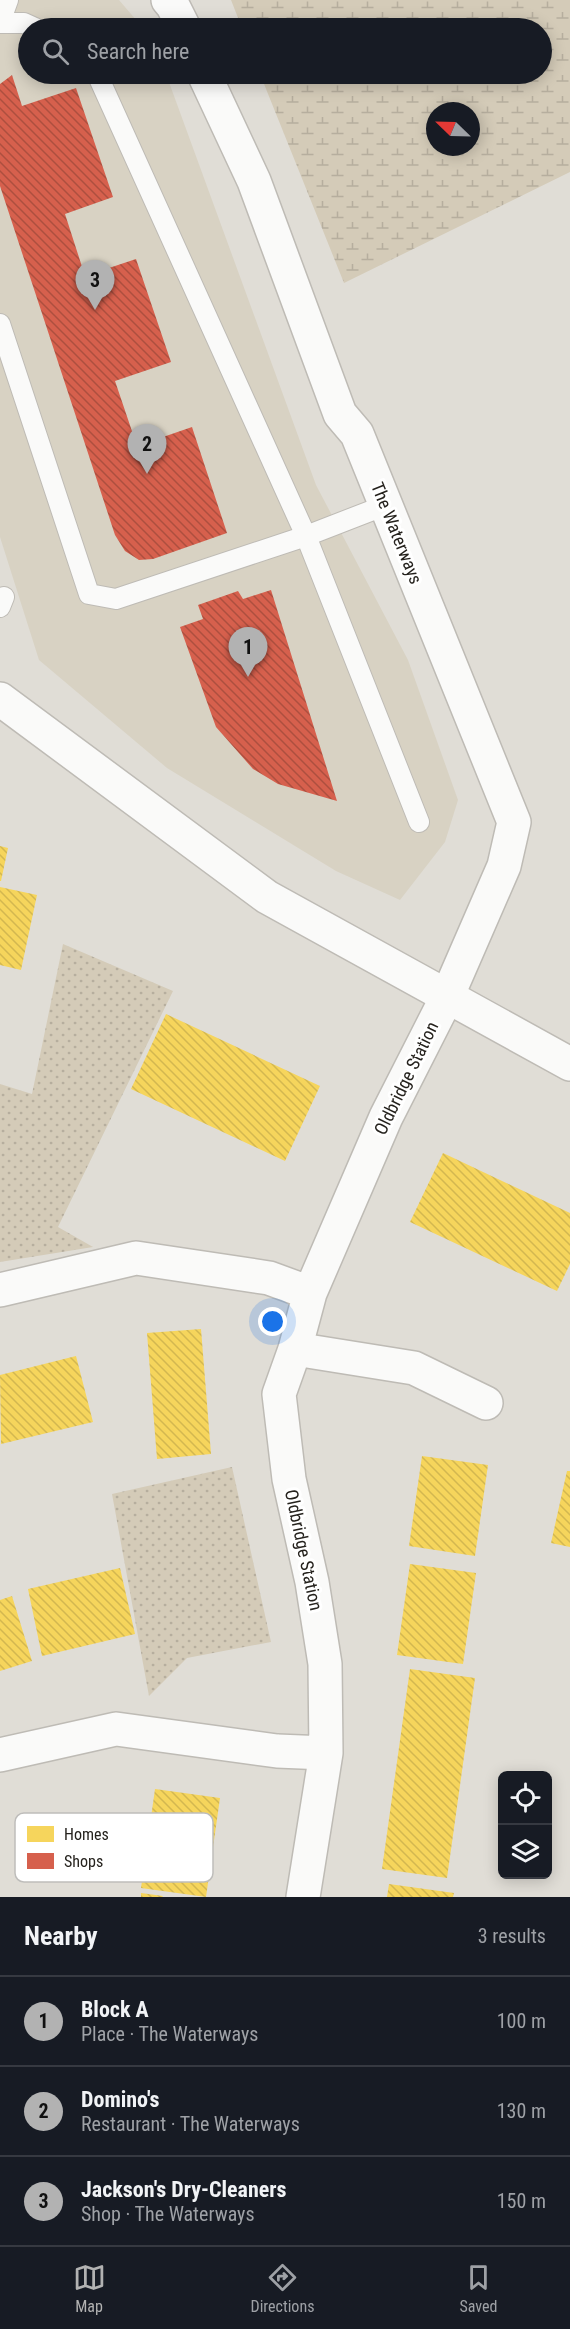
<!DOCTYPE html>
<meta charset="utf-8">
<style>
:root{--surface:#171b24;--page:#20242c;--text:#f1f3f6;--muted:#9ea1a6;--line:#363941;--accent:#b2b2b2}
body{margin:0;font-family:"Roboto Condensed",sans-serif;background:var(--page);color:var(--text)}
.controls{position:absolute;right:18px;bottom:18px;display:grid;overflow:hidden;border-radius:9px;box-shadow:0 3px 15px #0003}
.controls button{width:54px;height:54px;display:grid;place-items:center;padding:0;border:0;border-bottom:2px solid var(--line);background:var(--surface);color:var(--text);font:30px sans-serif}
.compass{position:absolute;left:426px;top:102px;width:54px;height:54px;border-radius:50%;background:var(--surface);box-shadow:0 3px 15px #0003;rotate:293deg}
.you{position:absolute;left:273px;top:1322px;width:21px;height:21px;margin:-15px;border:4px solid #fff;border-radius:50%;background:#1a73e8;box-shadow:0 0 0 9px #1a73e833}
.badge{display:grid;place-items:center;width:39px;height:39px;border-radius:50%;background:var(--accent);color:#111;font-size:20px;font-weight:700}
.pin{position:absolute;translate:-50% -50px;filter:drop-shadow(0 2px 3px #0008)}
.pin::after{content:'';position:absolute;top:32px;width:21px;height:18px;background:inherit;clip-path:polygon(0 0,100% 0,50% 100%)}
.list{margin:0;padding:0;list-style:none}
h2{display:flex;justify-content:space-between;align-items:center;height:78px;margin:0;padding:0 24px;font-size:26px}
h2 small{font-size:20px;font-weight:400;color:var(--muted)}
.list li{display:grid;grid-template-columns:39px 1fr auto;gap:18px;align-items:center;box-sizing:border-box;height:90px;padding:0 24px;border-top:2px solid var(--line)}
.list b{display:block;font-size:22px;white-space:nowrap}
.list p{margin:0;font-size:20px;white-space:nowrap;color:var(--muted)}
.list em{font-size:20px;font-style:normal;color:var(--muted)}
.icon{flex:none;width:33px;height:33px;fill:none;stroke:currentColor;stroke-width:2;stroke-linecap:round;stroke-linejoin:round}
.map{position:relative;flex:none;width:570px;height:1897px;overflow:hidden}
.search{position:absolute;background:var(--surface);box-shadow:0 3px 15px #0003;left:18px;right:18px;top:18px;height:66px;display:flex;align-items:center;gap:15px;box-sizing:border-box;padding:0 21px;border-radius:33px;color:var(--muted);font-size:22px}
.sheet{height:348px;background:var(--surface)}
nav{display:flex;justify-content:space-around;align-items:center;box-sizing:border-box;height:84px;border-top:2px solid var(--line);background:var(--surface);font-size:16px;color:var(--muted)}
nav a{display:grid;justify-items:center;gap:3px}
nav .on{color:var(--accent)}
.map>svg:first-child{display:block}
.built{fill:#d8d2c3}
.grass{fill:url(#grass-dots)}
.wetland{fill:url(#wetland-marsh);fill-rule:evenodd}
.homes{fill:url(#homes-back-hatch)}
.shops{fill:url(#shops-back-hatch)}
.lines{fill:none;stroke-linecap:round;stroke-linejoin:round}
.service-casing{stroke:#bebbb5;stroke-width:22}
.minor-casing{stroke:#bebbb5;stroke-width:36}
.tertiary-casing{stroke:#bebbb5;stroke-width:36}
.service{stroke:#fafaf9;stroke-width:20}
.minor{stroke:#fafaf9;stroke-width:33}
.tertiary{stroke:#fafaf9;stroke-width:33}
.labels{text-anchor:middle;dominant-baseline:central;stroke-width:6;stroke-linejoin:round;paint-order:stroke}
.street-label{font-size:18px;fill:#25221d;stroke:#fff}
.key{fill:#fff;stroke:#bebdbb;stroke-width:1.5}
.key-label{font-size:16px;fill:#25221d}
</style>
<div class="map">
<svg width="570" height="1897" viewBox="0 0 570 1897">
<defs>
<pattern id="grass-dots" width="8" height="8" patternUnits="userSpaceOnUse" patternTransform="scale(1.5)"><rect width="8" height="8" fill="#d4cbb8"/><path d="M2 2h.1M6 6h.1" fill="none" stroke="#b6ae9e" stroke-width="1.8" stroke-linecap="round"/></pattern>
<pattern id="wetland-marsh" width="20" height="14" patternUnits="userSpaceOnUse" patternTransform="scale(1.5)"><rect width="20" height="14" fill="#d4cbb8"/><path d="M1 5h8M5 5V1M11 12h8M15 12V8" fill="none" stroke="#b6ae9e"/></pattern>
<pattern id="homes-back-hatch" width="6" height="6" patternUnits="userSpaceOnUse" patternTransform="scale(1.5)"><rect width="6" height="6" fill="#f6d55c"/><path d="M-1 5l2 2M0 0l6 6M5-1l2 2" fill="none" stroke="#d3b750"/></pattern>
<pattern id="shops-back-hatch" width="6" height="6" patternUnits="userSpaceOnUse" patternTransform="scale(1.5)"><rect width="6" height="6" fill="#d6604d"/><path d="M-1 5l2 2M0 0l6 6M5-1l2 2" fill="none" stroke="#ad4f3f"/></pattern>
</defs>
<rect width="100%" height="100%" fill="#e0ddd6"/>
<path class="built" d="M0 0H119L143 28H28V74H166L316 485 408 660 458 800 445 842 400 900 336 871 167 768 39 660 0 537Z"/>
<path class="grass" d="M63 944 173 991 58 1227 93 1247 0 1262V1084L32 1094Z
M232 1467 271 1642 187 1658 149 1696 112 1494Z"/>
<path class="wetland" d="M231 0H570V172L344 283 260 74H542V28H242ZM435 111H471V147H435Z"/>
<path class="homes" d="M0 846 8 848 1 881H0Z
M0 887 37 895 21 970 0 965Z
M166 1014 320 1086 285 1161 131 1089Z
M443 1153 570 1213V1264L557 1291 410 1222Z
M201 1329 211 1454 157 1459 147 1333Z
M76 1356 93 1422 1 1444 0 1375Z
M422 1456 488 1465 475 1556 409 1546Z
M567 1471H570V1547L551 1543Z
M410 1564 476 1573 463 1664 397 1655Z
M120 1568 135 1634 42 1656 28 1589Z
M12 1596 32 1661 0 1671V1600Z
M410 1669 475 1678 447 1878 382 1869Z
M155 1789 220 1798 206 1897 141 1888Z
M389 1884 454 1893 453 1897H387Z
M141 1893 163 1896 162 1897H141Z"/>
<path class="shops" d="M12 75 22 106 76 88 113 197 65 214 85 276 136 259 171 362 115 381 137 446 192 427 227 533 153 559 139 560 125 551 115 535 0 186V84Z
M271 590 337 801 278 784 253 769 216 727 180 627 203 619 198 605 238 591 243 599Z"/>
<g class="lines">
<g class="service-casing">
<path id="service" d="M0 22 8 0
M0 23H24L35 28
M97 74 306 536 419 822
M0 324 89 594 116 599 306 536 386 505
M0 607 4 597"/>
</g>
<g class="minor-casing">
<path id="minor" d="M168 0 173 6 184 28
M204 74 254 181 340 414 357 434 514 822 504 866 447 997 386 1117 310 1293 295 1349 279 1394 289 1479 312 1582 325 1664 326 1753 303 1897
M0 1290 136 1258 269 1278 310 1293
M295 1349 414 1368 486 1403
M0 1755 116 1729 277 1751 326 1753"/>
</g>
<g class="tertiary-casing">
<path id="tertiary" d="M0 699 267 897 570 1064"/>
</g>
<use href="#service" class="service"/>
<use href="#minor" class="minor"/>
<use href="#tertiary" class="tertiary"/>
</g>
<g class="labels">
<g class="street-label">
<text transform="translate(397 533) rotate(68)">The Waterways</text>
<text transform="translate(406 1078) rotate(-64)">Oldbridge Station</text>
<text transform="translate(304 1550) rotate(78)">Oldbridge Station</text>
</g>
</g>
<rect x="15" y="1813" width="198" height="69" rx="9" class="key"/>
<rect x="27" y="1826" width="27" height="16" fill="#f6d55c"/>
<rect x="27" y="1853" width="27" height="16" fill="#d6604d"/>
<g class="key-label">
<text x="64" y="1840">Homes</text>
<text x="64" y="1867">Shops</text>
</g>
</svg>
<div class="controls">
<button><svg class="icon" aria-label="locate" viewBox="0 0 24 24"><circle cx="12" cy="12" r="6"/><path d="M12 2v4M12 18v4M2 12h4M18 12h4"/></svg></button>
<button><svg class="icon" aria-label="layers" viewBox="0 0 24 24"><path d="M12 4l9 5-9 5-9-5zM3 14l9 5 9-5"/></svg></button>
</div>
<svg class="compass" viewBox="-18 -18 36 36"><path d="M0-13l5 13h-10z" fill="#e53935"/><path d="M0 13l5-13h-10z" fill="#9ea1a6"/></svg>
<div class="you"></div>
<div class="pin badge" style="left:248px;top:677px">1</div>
<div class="pin badge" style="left:147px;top:474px">2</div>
<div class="pin badge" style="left:95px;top:310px">3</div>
<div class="search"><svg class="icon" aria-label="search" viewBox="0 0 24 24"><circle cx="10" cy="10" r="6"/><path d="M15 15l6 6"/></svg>Search here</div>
</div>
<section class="sheet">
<h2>Nearby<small>3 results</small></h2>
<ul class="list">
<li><span class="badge">1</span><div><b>Block A</b><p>Place · The Waterways</p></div><em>100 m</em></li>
<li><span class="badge">2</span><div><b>Domino's</b><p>Restaurant · The Waterways</p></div><em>130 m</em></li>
<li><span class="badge">3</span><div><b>Jackson's Dry-Cleaners</b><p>Shop · The Waterways</p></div><em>150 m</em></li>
</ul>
</section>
<nav>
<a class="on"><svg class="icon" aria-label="map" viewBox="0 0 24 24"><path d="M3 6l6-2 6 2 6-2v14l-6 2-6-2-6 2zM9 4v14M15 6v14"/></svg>Map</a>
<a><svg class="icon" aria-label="directions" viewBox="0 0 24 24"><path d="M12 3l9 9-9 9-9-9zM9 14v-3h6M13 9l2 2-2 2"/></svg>Directions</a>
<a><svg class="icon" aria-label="saved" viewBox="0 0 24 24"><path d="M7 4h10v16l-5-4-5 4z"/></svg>Saved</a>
</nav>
